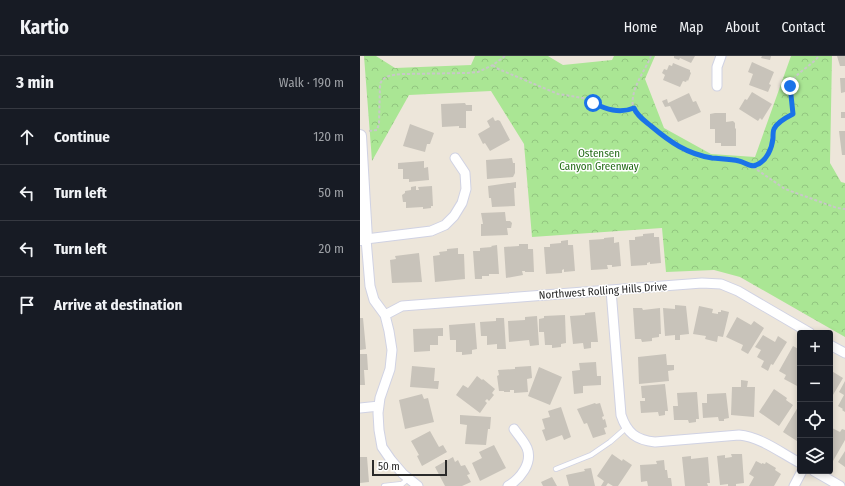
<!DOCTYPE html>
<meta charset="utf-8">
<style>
:root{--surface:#171b24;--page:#20242c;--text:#f1f3f6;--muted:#9ea1a6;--line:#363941}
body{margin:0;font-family:"Fira Sans Condensed",sans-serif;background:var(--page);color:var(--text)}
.controls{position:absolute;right:12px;bottom:12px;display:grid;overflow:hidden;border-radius:4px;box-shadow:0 2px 6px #0003}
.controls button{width:36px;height:36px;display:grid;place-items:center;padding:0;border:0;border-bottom:1px solid var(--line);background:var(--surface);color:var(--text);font:20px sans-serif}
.scale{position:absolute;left:12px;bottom:10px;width:75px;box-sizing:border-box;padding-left:4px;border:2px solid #2a2a2a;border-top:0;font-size:11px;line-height:14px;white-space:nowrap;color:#2a2a2a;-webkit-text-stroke:3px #fff;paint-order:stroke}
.stop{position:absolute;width:12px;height:12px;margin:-9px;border:3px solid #1a73e8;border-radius:50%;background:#fff}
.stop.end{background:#1a73e8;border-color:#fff;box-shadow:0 1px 4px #0008}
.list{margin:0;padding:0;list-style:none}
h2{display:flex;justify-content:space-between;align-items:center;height:52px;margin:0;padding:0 16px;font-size:17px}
h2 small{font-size:13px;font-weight:400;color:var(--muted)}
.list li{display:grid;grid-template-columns:26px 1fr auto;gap:12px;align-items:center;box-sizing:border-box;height:56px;padding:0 16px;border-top:1px solid var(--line)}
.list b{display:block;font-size:15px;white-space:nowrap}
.list em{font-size:13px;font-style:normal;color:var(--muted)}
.icon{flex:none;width:22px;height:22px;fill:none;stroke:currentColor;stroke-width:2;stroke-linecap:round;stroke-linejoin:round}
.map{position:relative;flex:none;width:485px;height:430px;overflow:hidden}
header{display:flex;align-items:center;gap:24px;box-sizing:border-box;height:56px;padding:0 20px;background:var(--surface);border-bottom:1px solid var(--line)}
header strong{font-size:19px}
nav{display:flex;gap:22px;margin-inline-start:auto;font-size:14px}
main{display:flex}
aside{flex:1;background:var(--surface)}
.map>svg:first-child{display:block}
.forest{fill:url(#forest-crowns)}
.building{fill:#c8c3ba}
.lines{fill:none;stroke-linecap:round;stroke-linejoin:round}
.lane-casing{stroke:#d0d2e3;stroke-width:6}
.street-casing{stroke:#d0d2e3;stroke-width:11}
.secondary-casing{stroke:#d0d2e3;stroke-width:14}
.path{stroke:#c8c8c8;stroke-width:2;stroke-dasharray:3 2;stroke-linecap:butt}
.lane{stroke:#fff;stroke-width:4.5}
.street{stroke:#fff;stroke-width:9}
.secondary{stroke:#fff;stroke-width:12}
.route{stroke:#1a73e8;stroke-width:5}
.labels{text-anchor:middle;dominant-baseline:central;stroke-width:3;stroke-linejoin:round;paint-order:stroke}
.park-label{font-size:11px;fill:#226a16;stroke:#fff}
.street-label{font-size:11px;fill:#2a2a2a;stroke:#fff}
</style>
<header>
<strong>Kartio</strong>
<nav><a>Home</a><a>Map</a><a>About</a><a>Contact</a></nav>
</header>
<main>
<aside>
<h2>3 min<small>Walk · 190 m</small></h2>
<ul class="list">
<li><svg class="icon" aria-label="ahead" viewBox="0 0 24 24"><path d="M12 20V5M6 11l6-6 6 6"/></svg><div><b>Continue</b></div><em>120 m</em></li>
<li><svg class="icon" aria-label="left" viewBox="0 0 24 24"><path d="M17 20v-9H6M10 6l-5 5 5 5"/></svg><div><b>Turn left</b></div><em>50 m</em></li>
<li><svg class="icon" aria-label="left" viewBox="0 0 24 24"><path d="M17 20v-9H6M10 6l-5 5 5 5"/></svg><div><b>Turn left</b></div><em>20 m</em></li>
<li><svg class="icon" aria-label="arrive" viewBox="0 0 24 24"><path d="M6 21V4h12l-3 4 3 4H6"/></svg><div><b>Arrive at destination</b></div></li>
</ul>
</aside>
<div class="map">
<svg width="485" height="430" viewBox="0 0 485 430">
<defs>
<pattern id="forest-crowns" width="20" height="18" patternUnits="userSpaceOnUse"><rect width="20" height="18" fill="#aae694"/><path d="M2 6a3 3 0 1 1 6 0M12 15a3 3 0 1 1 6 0" fill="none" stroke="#92c580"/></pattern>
</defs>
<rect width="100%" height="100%" fill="#ede6da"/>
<path class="forest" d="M4 0H16L35 12 111 9 115 0H188L203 9 252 4 254 0H295L285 23 304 72 351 98 395 101 431 0H472L470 107 481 126 485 127V281L380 221 354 214 306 216 302 172 172 181 164 88 131 35 49 39 12 105Z"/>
<path class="building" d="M314 0H335L331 7 320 2 319 4 314 2Z
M402 0H411L410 4 401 2Z
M477 0H485V10H480Z
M392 6 414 16 409 28 411 29 408 36 389 29 393 18 388 16Z
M313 7 330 14V16L331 17 328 25 327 24 326 26 323 25 320 31 303 24 305 19 302 17 304 13 307 14 309 9 312 10Z
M480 22H485V36L481 37Z
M392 36 412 48 402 64 400 62 398 65 379 53 385 43 387 44Z
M329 37 333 46 336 45 341 56 318 66 310 50 305 51 302 45 307 43 308 47Z
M105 47 106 49H112V55H106V72H99V70L82 71 81 48Z
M481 56H485V62H481Z
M355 57H366V66L373 65 375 67V72L376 73V90H361V87H355V73H350V58Z
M133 61 135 65 138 64 140 65 150 84 130 95 125 87 123 88 118 78 130 71 127 65Z
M50 68 74 77 70 88H67L65 96 43 90Z
M479 75H485V99H482Z
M152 102 153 107H155V117L153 121 127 123 126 104Z
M64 105V112L68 111 69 124 49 126V123H43V113H38V107Z
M156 126V132H154L155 150 132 151 131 142H129L128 130Z
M56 130V134H59L58 131 72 130 73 150H71V152L63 153V151L46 152V146H43L42 139 45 137V135L51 134V131Z
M145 156 146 165H150L152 167 151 172H147L148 179 121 180V168H123L121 157Z
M294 177V181H299L301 207 290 208V206L287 207V209L271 210 269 184H275V181L283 180V178Z
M254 181V187L259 186 261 210 252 211V209H247L248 213 231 214 229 184 244 183V182Z
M208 184V189H213L215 215 204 216V213L202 214V217L186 218 184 191H190V188L201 187V185Z
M159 188H168V193H173L174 216H165V215H162L163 219 146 222 144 191 159 190Z
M137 189 139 218H129V220H122V223H115L113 195H120V192L132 191 131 190Z
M98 192V198H104L105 223 75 226 73 200 80 199 79 196 87 195V193Z
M59 197 62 226 32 227 30 204 36 203 35 200Z
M315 249 326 250 329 278 320 279V284H315V279L305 280 303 252 315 253Z
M339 250 353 253 352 257 358 258V256H361V254L369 256 363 281 358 280 357 286 345 283 346 280 333 278Z
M273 252H282L283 254 300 252 301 278H299V281L292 282V285L282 286 281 283H275Z
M235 256 238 286H231V292L224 293 223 287 213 288 210 260 225 259V257Z
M205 259 206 287 201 288V291L192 292V289H185L184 276H179V263L184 262V260Z
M177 260 179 289 170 290 169 284 149 286 148 265 165 264V261Z
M377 261 391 269 394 265 404 272 388 298 381 294 383 289 366 281Z
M0 262H3L6 293 0 294Z
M136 262H144L146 293H137V288L127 289V280H121L120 266 136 265Z
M115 267 117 293 112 294V298L102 299V296H96V284H90L89 269Z
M83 272V280H78V289H70V295L54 296 53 273Z
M403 279 415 286 418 280 427 286 413 309 411 308 408 315 401 311 404 305 397 301 401 294 395 291Z
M433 290 440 294 439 331 424 323 426 319 419 315Z
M0 298H7L8 314H4L5 329H0Z
M306 298 307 309H314V314L308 315 309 325 279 328 278 301Z
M236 306 237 320H241V329L223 330V337L214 338 212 315 220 314 219 307Z
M52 310 75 312 74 325H79L78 333 50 331Z
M171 310 172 322 167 323 168 336 154 337V334H150V336H144V335H139L137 320 139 319 138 314 155 313V311Z
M179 311 202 321 190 349 168 340Z
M470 314 483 322 470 344Z
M117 320 122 324 123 323 135 333 132 337 134 339 129 345 127 343 125 345 127 347 120 357 96 339 103 329 108 332Z
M381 324 388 325 387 331H395L394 361 371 359 372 331H381Z
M485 325V356L482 354 483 353 478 350 484 339 479 336Z
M305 328 308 355H305V359L299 360 298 356 281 357 280 345H285V342H282L281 330Z
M414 333 427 342 426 344 433 349 419 370 399 356Z
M337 336 339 363H336V366L329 367 328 364H314L313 350H318L317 337Z
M366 337 369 362 364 363V365H359L358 361 343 362 342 347H347V338Z
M62 338 64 343 68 342 74 366 45 373 39 344Z
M235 347 236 348 240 347 244 360 242 361 243 364 245 363 247 371 244 372 246 378 233 382 227 367 224 368 217 353Z
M201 351 211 381 204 384 202 379 186 385 182 374 185 373 182 363 190 361 188 355Z
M438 351 440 352V387L423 376Z
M100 359 131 361 130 373H128L126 389 105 388 107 369 100 368Z
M472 372 480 376 482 373 485 374V384L473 405 470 403V376Z
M70 375 79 391 83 389 87 396 62 410 57 400 59 399 51 385Z
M134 389 146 412 120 425 112 407 122 402 119 396Z
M485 395V411L478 406Z
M252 398 262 405 263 403 272 409 258 430H253L248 427 246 430H241L244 425 237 420Z
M371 398H382L384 427 376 428V430H368V428L360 429 357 400 365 399V402L372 401Z
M331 400V403L348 401 350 427H347L348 430H325L322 401Z
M0 401H7L9 426 0 427Z
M93 401 95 406 98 404 101 410 105 409 110 418 107 419 111 426 102 430H85L75 411Z
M304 404 305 414H307L308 422H311L312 430H288L287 425 281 426 280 409 297 408 296 405Z
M396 405 402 408V407L405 408 406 406 416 412 415 414 421 418 414 430H389L394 421 389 418Z
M231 412 235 430H209L206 419 225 415 224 413Z
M192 421 197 430H183L181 426Z"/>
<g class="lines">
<g class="lane-casing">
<path id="lane" d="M196 413 231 399 250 386 266 372
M24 430 42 428 49 422"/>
</g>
<g class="street-casing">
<path id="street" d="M357 30V11L361 0
M251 234 261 359C267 377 276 384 295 386L379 379C401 381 421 397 440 407
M25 259 42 250 342 227 361 228 378 235 450 277
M470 289 485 297
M0 352 19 350
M454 415 480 430
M58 430 43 418 31 404 22 391 19 374 18 357 20 342 30 313 32 294 29 275 25 259 14 244 10 230 6 183 71 175 85 169 94 160 102 147 106 133 105 117 95 102
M148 430C160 423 173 407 167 392 164 385 158 379 154 373
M434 430 442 415"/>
</g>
<g class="secondary-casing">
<path id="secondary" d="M0 80 6 183H0"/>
</g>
<path class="path" d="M145 0 133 9 136 12 198 38 223 42 248 54 258 55H268L274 52
M291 0C285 15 270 33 273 51 275 58 284 64 289 68 305 82 320 94 340 100 352 103 365 103 377 105 383 106 390 112 397 109 407 105 412 92 413 82 413 79 413 75 414 73 417 66 427 61 433 58 433 51 428 35 430 29 434 18 451 10 459 0
M9 75 17 74 19 68 20 28C24 19 32 19 42 18L107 17 118 16 133 9
M393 111 425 133 477 152 485 153"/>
<use href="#lane" class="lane"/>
<use href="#street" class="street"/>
<use href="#secondary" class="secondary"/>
</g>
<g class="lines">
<path class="route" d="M233 47C246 53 259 58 274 52 277 60 285 65 291 70 310 86 327 98 352 102 361 103 370 103 379 105 385 106 391 112 396 109 407 105 412 92 413 82 413 79 413 75 414 73 417 66 427 61 433 58L430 30"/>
</g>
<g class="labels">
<g class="park-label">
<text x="239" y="97">Ostensen<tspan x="239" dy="13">Canyon Greenway</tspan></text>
</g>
<g class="street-label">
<text transform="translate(243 235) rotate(-4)">Northwest Rolling Hills Drive</text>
</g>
</g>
</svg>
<div class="controls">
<button>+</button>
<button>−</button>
<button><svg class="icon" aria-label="locate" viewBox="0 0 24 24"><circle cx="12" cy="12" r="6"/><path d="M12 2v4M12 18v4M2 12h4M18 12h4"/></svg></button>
<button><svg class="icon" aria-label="layers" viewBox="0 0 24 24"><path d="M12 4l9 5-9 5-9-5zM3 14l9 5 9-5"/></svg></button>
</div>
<div class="scale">50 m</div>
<div class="stop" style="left:233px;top:47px"></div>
<div class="stop end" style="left:430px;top:30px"></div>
</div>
</main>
